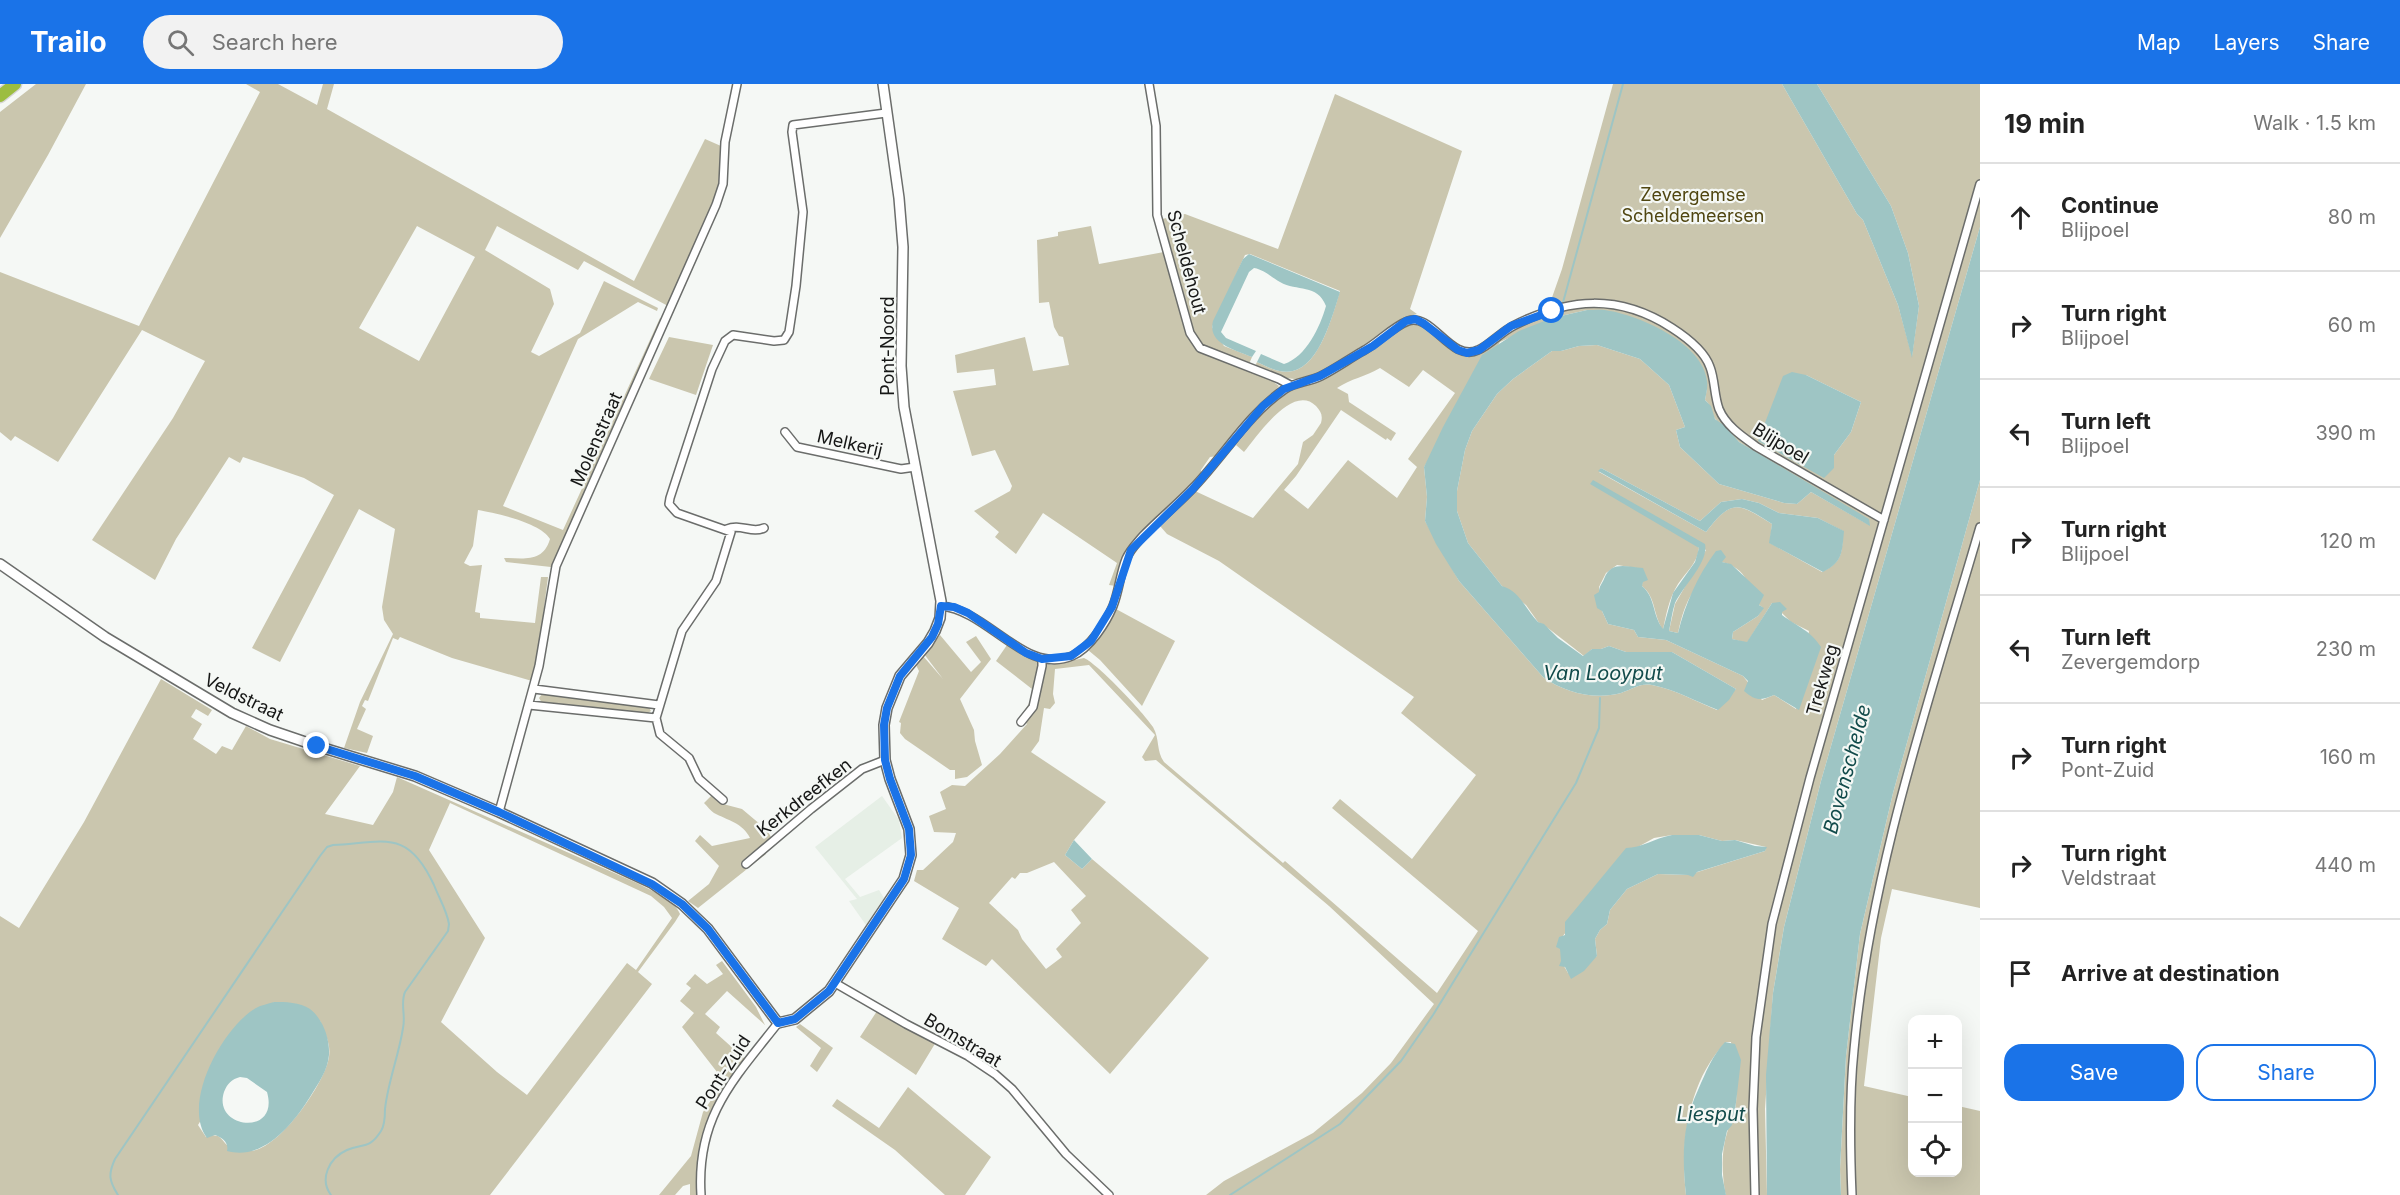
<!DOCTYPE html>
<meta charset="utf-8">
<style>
:root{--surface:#fff;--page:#f2f2f2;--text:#222;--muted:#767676;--line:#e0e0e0;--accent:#1a73e8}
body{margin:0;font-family:Inter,sans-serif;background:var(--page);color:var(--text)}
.controls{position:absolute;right:18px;bottom:18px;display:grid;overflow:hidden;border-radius:12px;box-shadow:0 6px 24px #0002}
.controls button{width:54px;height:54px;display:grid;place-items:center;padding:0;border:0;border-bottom:2px solid var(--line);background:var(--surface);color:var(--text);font:30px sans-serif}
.stop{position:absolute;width:18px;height:18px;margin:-14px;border:4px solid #1a73e8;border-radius:50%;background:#fff}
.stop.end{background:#1a73e8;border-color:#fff;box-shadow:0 2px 6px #0008}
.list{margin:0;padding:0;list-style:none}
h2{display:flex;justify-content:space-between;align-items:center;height:78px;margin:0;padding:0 24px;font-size:26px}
h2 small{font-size:20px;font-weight:400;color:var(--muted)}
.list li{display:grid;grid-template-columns:39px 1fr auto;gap:18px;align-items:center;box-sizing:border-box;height:108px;padding:0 24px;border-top:2px solid var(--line)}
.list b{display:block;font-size:22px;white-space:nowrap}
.list p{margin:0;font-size:20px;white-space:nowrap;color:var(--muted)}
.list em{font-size:20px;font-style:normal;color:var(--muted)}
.actions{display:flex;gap:12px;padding:18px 24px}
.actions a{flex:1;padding:14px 0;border:2px solid var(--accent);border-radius:18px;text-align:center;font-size:21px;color:var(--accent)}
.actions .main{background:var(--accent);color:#fff}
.icon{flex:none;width:33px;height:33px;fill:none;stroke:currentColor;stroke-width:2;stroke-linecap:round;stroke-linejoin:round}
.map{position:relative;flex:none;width:1980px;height:1111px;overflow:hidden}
header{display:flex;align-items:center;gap:36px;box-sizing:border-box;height:84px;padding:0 30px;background:var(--accent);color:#fff}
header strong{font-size:28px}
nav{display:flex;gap:33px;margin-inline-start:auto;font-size:21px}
.search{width:420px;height:54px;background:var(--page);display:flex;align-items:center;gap:15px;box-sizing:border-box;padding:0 21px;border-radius:33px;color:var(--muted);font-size:22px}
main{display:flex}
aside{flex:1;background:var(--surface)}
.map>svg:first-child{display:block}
.built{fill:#e6efe6}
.green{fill:#cac6ae;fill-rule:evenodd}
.water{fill:#9ec5c4;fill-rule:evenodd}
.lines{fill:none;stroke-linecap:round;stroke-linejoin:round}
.stream{stroke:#9ec5c4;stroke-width:2}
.minor-casing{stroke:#6b6d6b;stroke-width:10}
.tertiary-casing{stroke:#6b6d6b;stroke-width:12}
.motorway-casing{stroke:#d5d5d5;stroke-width:15}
.minor{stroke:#fff;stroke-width:7}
.tertiary{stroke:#fff;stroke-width:9}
.motorway{stroke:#9cbd40;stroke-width:12}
.route{stroke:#1a73e8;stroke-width:8}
.labels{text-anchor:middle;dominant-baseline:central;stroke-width:4.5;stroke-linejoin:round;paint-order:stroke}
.park-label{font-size:18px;fill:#504611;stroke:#f5f8f5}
.street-label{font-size:18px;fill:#161716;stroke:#f5f8f5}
.water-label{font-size:20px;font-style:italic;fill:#124b4b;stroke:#f5f8f5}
</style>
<header>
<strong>Trailo</strong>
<div class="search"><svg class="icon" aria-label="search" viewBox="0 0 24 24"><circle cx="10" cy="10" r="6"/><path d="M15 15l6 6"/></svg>Search here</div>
<nav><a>Map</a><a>Layers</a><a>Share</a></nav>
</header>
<main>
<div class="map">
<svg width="1980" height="1111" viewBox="0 0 1980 1111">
<rect width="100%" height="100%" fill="#f5f8f5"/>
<path class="built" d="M882 712 899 736 902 754 845 795 860 813 879 806 884 814 866 841 849 817 857 815 815 763Z"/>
<path class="green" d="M36 0H86L48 71 0 154V28Z
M246 0H278L317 21 323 0H334L327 25 634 197 705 55 721 62 722 99 668 222 584 177 578 186 497 142 485 166 550 205 554 220 531 268 539 272 580 249 604 197 658 224 657 227 638 218 578 255 503 422 563 446 660 234 663 237 551 483 506 478 504 474C524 474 543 479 550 455 541 439 496 429 478 426L473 462 464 479 470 482 482 481 475 528 480 529V534L535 539 541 493H548L537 579 532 597 452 574 400 553 398 556 393 554 368 617 365 616 362 622 366 625 357 645 373 652 367 669 344 664 360 618 393 550 384 536 382 523 395 445 359 425 280 578 252 564 334 411 304 394 243 373 240 379 229 373 176 455 155 496 92 456 173 334 205 277 142 246 58 378 15 352 11 357 0 348V188L139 242 260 8ZM417 142 475 173 419 277 359 244Z
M1613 0H1782L1857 130 1863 136 1898 221 1912 272 1919 222 1908 169 1891 122 1817 0H1980V143L1821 697 1784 843 1773 909 1765 1025 1767 1111H1726L1725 1108C1722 1088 1721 1068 1727 1049 1729 1041 1734 1035 1735 1027 1739 1004 1733 981 1731 958H1726C1688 997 1680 1059 1686 1111H1206L1224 1097 1313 1049 1362 1009 1391 979 1434 920 1329 822 1156 676 1145 677 1142 673 1155 651 1089 581 1055 585 1053 610 1055 619 1050 625 1044 624 1039 657 1031 668 1106 718 1074 756 1065 771 1082 785 1092 775 1209 874 1110 990 992 875 986 882 942 855 959 824 914 797 917 786H923L953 758 956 749 934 748 929 732 946 725 940 708 952 701 965 702 1000 670 1027 640 1020 633 1030 618 1032 605 996 577 1007 561 1025 573 1051 581 1084 574C1098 580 1144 629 1153 643 1160 655 1156 667 1164 678L1283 779 1285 777 1437 909 1478 847 1332 724 1340 715 1412 775 1476 691 1401 629 1414 613 1219 477 1167 450 1160 442 1195 407 1253 434 1298 380 1303 358 1313 351 1321 339C1323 331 1321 328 1316 322 1293 299 1258 351 1244 368L1236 361 1264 327 1286 308 1323 294 1375 265 1409 239 1419 241 1460 271 1467 273 1475 270C1484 246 1528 233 1549 222L1562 185ZM1587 226 1707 304 1705 316C1712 322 1710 326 1714 333 1716 337 1734 353 1739 358L1869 441 1811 408 1797 420 1784 419 1719 400 1680 363 1676 346 1685 343 1669 301 1640 275 1597 261 1579 262 1561 267H1552L1513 295 1497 310 1472 347 1465 366 1457 407V427L1468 459 1502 502 1526 521 1538 538C1544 540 1575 565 1584 572L1592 565H1601L1609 562 1626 568H1672L1736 605 1717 626C1697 618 1674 605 1652 601 1640 599 1633 605 1621 609 1595 616 1565 609 1543 593L1459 497 1425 437 1427 413 1424 383 1500 258 1552 234ZM1380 284 1409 303 1423 286 1455 309 1408 375 1417 383 1397 414 1348 376 1308 425 1284 406 1296 392 1341 326 1386 356 1387 354 1391 357 1396 349 1349 318 1348 310 1337 304C1350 295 1367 292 1380 284ZM1806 291 1861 318 1851 348 1834 371ZM1601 384 1700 437 1721 418 1742 415 1759 419 1779 429 1818 434 1843 447C1842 468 1843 478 1822 488L1770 459 1772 440C1738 419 1732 414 1706 448L1599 388ZM1694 459 1706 466 1675 520 1669 547 1678 549C1686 512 1694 503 1722 478 1755 487 1744 510 1763 524L1758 532 1733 548 1732 555 1747 559 1772 519 1791 538 1809 547 1796 625 1774 611 1762 616 1743 592 1666 556 1638 553 1634 546 1608 540 1602 527 1599 509V503L1606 489 1617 481 1643 485 1642 502C1656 513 1653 531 1663 546 1666 531 1669 514 1678 500 1686 488 1697 480 1699 464ZM1672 751H1699L1722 757 1735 756 1766 763 1765 767 1688 791 1658 790 1627 805 1610 826 1607 840 1600 846 1595 855 1597 872 1568 889 1561 877 1562 853 1636 764 1654 754ZM1054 778 1086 812 1071 826 1081 839 1056 865 1062 873 1046 885 1022 855 1018 846 989 819 1012 793 1015 795 1020 789H1027Z
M1335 10 1462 67 1410 225 1417 230C1382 239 1331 298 1295 295 1282 295 1267 286 1255 282L1257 278C1268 283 1280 290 1293 287 1320 281 1333 230 1340 207L1250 170 1245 171 1212 243 1224 262 1252 273 1249 280 1202 261 1192 249 1162 135 1185 130 1278 165Z
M1091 142 1099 180 1164 168 1181 232 1199 267 1265 292 1279 302 1218 372 1210 373 1201 386V391L1142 451 1116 502 1109 501 1117 479 1043 429 1016 470 995 453 999 448 974 427 1010 407 1012 402 995 366 972 372 953 307 996 301 994 285 957 289 955 271 1025 253 1033 287 1069 281 1063 253 1059 252 1054 243 1049 218 1039 219 1037 156 1058 152V148Z
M669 253 713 261 696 311 649 295Z
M1980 396V824L1892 805 1881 854 1864 1002 1912 1013V1088H1958V1022L1980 1027V1111H1841L1840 1085 1846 972 1860 850 1893 709Z
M1116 525 1175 557 1142 622 1100 576 1088 566Z
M940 551 971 588 981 578 966 558 976 552 991 575 960 615 974 646 975 657 982 681 967 693 955 695V686H950L905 655 900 649 901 639 899 638 919 587 916 581 923 572 943 595 924 570Z
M161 595 212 626 208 632 196 625 191 633 202 640 193 655 216 670 222 662 232 666 246 642 270 655 360 682 325 730 373 741 393 708 397 693 637 799C650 806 675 816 680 830L675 838 638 888 652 900 490 1111H0V832L19 844 84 738ZM450 719 651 812 664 823 672 834 636 886 627 879 527 1011 497 988 441 938 485 854 429 766ZM274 918 320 937C325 949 331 960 329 973 325 999 279 1066 250 1067 246 1067 231 1065 228 1062 224 1059 223 1055 218 1052L211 1051 206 1053 198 1041Z
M542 610 649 623 651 627 646 630 542 619 539 614Z
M713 710 723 720 742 725 767 746 771 753 761 763 766 770 698 824 688 817 709 800 719 782 695 757 700 751 712 762 750 754C743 739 727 736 714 729 711 727 707 722 704 719Z
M722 877 756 923 765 941 727 907 705 930 720 943 716 949 745 975C713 1021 694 1053 697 1111H690V1100L683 1102 675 1111H659L691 1072 703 1028 724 997 682 943 694 929 680 917 691 904 686 900 695 890 707 900 723 890 716 881Z
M877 927 936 958 916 991 860 953Z
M800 940 833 964 817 988 810 982 821 964 796 943Z
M908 1003 991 1073 965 1111H945L895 1066 832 1022 837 1015 879 1044Z"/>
<path class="water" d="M1782 0H1817L1891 122 1908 169 1919 222 1912 274 1898 221 1863 136 1857 130Z
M1980 143V396L1893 709 1860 850 1846 972 1840 1085 1841 1111H1767L1766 991 1773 909 1784 843 1821 697Z
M1249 170 1340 208C1333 230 1320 281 1293 287 1280 290 1268 283 1257 278L1261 270 1284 280C1306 273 1320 243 1326 222 1317 199 1297 208 1280 198 1271 193 1265 186 1254 184L1249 188 1221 248 1226 254 1256 267 1252 273C1236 266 1207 260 1213 237L1243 175Z
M1587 226C1595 226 1603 225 1610 227 1643 233 1703 260 1707 297 1708 304 1706 310 1705 316L1711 322 1715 335 1725 342 1739 358 1869 435 1870 442 1811 408 1797 420 1784 419 1719 400 1680 363 1676 346 1685 343 1669 301 1640 275 1597 261 1579 262 1561 267H1552L1513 295 1497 310 1472 347 1465 366 1457 407V427L1468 459 1502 502C1520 507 1526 526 1538 538L1544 540 1558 554 1583 572 1592 565H1601L1609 562 1626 568H1672L1736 605 1729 616 1718 626C1697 618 1674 605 1652 601 1640 599 1633 605 1621 609 1595 616 1565 609 1543 593L1459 497 1436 460 1425 437 1427 413 1424 383 1443 343 1482 271 1519 247 1552 234Z
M1792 288 1806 291 1861 318 1851 348 1834 371V384L1824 394 1758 357 1783 292Z
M1601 384 1700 437 1721 418 1742 415 1759 419 1779 429 1818 434 1844 447C1842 468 1843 478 1823 488L1769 459 1772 440C1739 419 1732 414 1706 448L1598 387Z
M1593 396 1705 460C1709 478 1683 502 1675 519 1672 528 1671 538 1669 547L1678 549C1685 520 1698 491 1716 467L1721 466 1726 473 1722 478 1731 480 1764 511 1759 521 1764 524 1758 532 1733 548 1732 555 1747 558 1772 519 1780 518 1787 525 1782 528V531C1798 543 1810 546 1821 563L1799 626 1774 611C1760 617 1756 617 1744 607L1748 597 1743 592 1666 556 1638 553 1634 546 1608 540 1602 527 1597 524 1594 511 1599 508C1599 502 1602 500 1604 495 1611 476 1627 483 1643 484L1648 496 1643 498 1642 502C1656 514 1652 531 1663 545L1673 509 1695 478 1699 464 1590 400Z
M1672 751H1699L1722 757 1735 756 1755 762 1767 763 1765 767 1697 788 1693 793 1688 791 1658 790 1627 805 1610 826 1607 840 1600 846 1595 855 1597 872 1584 887 1571 895 1565 883 1559 882 1561 877 1560 865 1556 863 1559 853 1565 851V838L1626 764C1641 764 1655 754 1672 751Z
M1074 756 1092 775 1082 785 1065 771Z
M274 918C285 918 300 918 310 925 323 935 330 955 329 971 328 986 318 1000 310 1013 293 1040 264 1077 227 1067 229 1059 223 1054 215 1051L207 1054C181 1019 223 943 256 924 261 921 268 920 274 918ZM240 993 247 994 267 1008C280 1053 212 1045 224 1008 227 1000 232 995 240 993Z
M1725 958 1735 960 1741 976 1735 1027 1732 1041 1727 1047 1722 1070V1091L1726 1111H1686C1682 1074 1682 1040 1698 1006 1706 988 1712 972 1725 958Z"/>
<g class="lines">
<path class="stream" d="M1559 233 1623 0
M118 1111C109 1097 108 1090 115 1075L320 772 327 763 333 761C386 758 408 745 434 801 439 814 447 827 449 840L448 847 405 908C400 920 406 931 403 944 399 971 388 997 385 1025 385 1032 385 1041 381 1047 369 1066 362 1059 347 1066 329 1074 319 1095 331 1111
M1230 1111 1340 1040 1401 977 1433 931 1576 699 1599 644 1600 614"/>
<g class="minor-casing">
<path id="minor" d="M1149 0 1156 42 1157 131 1190 249 1200 264 1279 295 1290 301
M785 348 797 363 901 385 915 383
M727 445C740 439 752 450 764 444
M941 522C988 526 1026 592 1072 572 1090 564 1106 539 1113 522 1119 507 1120 490 1126 475 1130 466 1136 460 1142 453 1158 436 1177 421 1193 404 1224 372 1248 330 1285 305 1295 298 1309 298 1321 292 1335 285 1349 275 1363 267 1378 259 1392 243 1408 237 1432 228 1451 279 1478 266 1490 261 1501 248 1513 242 1569 213 1619 210 1672 244 1686 253 1704 266 1710 283 1715 296 1714 311 1719 325 1726 342 1743 353 1757 363L1884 436
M534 605 659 621
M529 621 656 634
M1021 638 1033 623 1042 582V575
M723 716 699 695 689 674 660 650 656 634 682 547 716 497 731 448 677 429 669 420 670 414 712 285 725 257 733 251 774 257 784 256 789 248 796 202 803 128 792 48 793 41 886 29
M499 728 539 582 556 482 716 121 723 100 725 58 737 0
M746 780 811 725 862 685 885 676
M835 899 906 940 968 972 995 990 1012 1005 1066 1070 1109 1111
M701 1111C696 1033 733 996 778 939
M1755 1111 1753 1025 1756 953 1772 840 1810 694 1980 100
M1852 1111C1850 1063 1849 1014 1854 966 1870 787 1930 614 1980 443"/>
</g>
<g class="tertiary-casing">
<path id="tertiary" d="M0 480 105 553 232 629 270 646 317 662 415 692 499 728 652 799 682 820 708 845 778 939 795 935 829 907 904 795 911 771 909 745 890 695 885 676 884 641 887 624 900 592 928 559 935 547 940 534 941 517 904 323 901 282 903 163 899 114 883 0"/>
</g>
<g class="motorway-casing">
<path id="motorway" d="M0 12 15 0"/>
</g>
<use href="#minor" class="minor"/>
<use href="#tertiary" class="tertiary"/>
<use href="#motorway" class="motorway"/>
</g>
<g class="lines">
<path class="route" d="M317 662 415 692 499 728 652 800 682 820 708 845 778 939 795 935 829 907 904 795 911 771 909 745 890 695 885 676 884 641 887 624 900 592 932 553 938 540 941 522 954 523 968 529 1026 569 1042 575 1071 572 1091 557 1112 523 1131 466 1192 406 1263 322 1284 305 1320 292 1373 262 1406 237 1415 235 1423 239 1458 266 1467 269 1479 266 1511 242 1552 227"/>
</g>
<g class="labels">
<g class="park-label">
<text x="1693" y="110">Zevergemse<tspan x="1693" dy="21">Scheldemeersen</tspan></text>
</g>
<g class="street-label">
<text transform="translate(1187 178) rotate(75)">Scheldehout</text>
<text transform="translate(887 262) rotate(-90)">Pont-Noord</text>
<text transform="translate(596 355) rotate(-66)">Molenstraat</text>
<text transform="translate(850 359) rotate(13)">Melkerij</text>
<text transform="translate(1781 359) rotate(31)">Blijpoel</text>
<text transform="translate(1822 596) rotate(-74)">Trekweg</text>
<text transform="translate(244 613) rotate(26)">Veldstraat</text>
<text transform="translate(804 713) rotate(-38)">Kerkdreefken</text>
<text transform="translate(963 956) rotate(31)">Bomstraat</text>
<text transform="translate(723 988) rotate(-57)">Pont-Zuid</text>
</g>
<g class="water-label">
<text x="1603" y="589">Van Looyput</text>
<text transform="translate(1847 685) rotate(-75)">Bovenschelde</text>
<text x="1711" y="1030">Liesput</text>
</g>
</g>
</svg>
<div class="controls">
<button>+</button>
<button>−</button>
<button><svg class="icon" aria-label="locate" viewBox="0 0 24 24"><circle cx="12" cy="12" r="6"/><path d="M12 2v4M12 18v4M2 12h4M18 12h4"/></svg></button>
</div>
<div class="stop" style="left:1552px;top:227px"></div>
<div class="stop end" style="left:317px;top:662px"></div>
</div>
<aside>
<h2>19 min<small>Walk · 1.5 km</small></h2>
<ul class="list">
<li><svg class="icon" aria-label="ahead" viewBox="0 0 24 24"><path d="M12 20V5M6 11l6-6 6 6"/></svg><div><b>Continue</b><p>Blijpoel</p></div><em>80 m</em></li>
<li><svg class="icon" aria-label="right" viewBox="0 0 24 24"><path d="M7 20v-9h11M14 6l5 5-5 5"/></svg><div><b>Turn right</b><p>Blijpoel</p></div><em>60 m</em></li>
<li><svg class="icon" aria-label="left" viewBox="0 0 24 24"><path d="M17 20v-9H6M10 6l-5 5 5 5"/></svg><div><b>Turn left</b><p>Blijpoel</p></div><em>390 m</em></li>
<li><svg class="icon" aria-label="right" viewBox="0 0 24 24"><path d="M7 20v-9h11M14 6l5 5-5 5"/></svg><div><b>Turn right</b><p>Blijpoel</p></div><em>120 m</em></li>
<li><svg class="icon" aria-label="left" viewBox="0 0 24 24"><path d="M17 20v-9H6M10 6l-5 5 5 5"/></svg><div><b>Turn left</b><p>Zevergemdorp</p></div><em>230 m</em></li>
<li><svg class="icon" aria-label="right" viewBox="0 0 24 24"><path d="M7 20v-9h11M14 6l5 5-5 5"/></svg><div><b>Turn right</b><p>Pont-Zuid</p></div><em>160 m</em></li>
<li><svg class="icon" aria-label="right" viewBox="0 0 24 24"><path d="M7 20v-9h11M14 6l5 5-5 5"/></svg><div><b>Turn right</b><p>Veldstraat</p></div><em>440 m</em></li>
<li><svg class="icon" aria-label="arrive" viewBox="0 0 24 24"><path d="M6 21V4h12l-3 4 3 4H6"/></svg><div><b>Arrive at destination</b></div></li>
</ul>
<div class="actions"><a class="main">Save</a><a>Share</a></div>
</aside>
</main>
